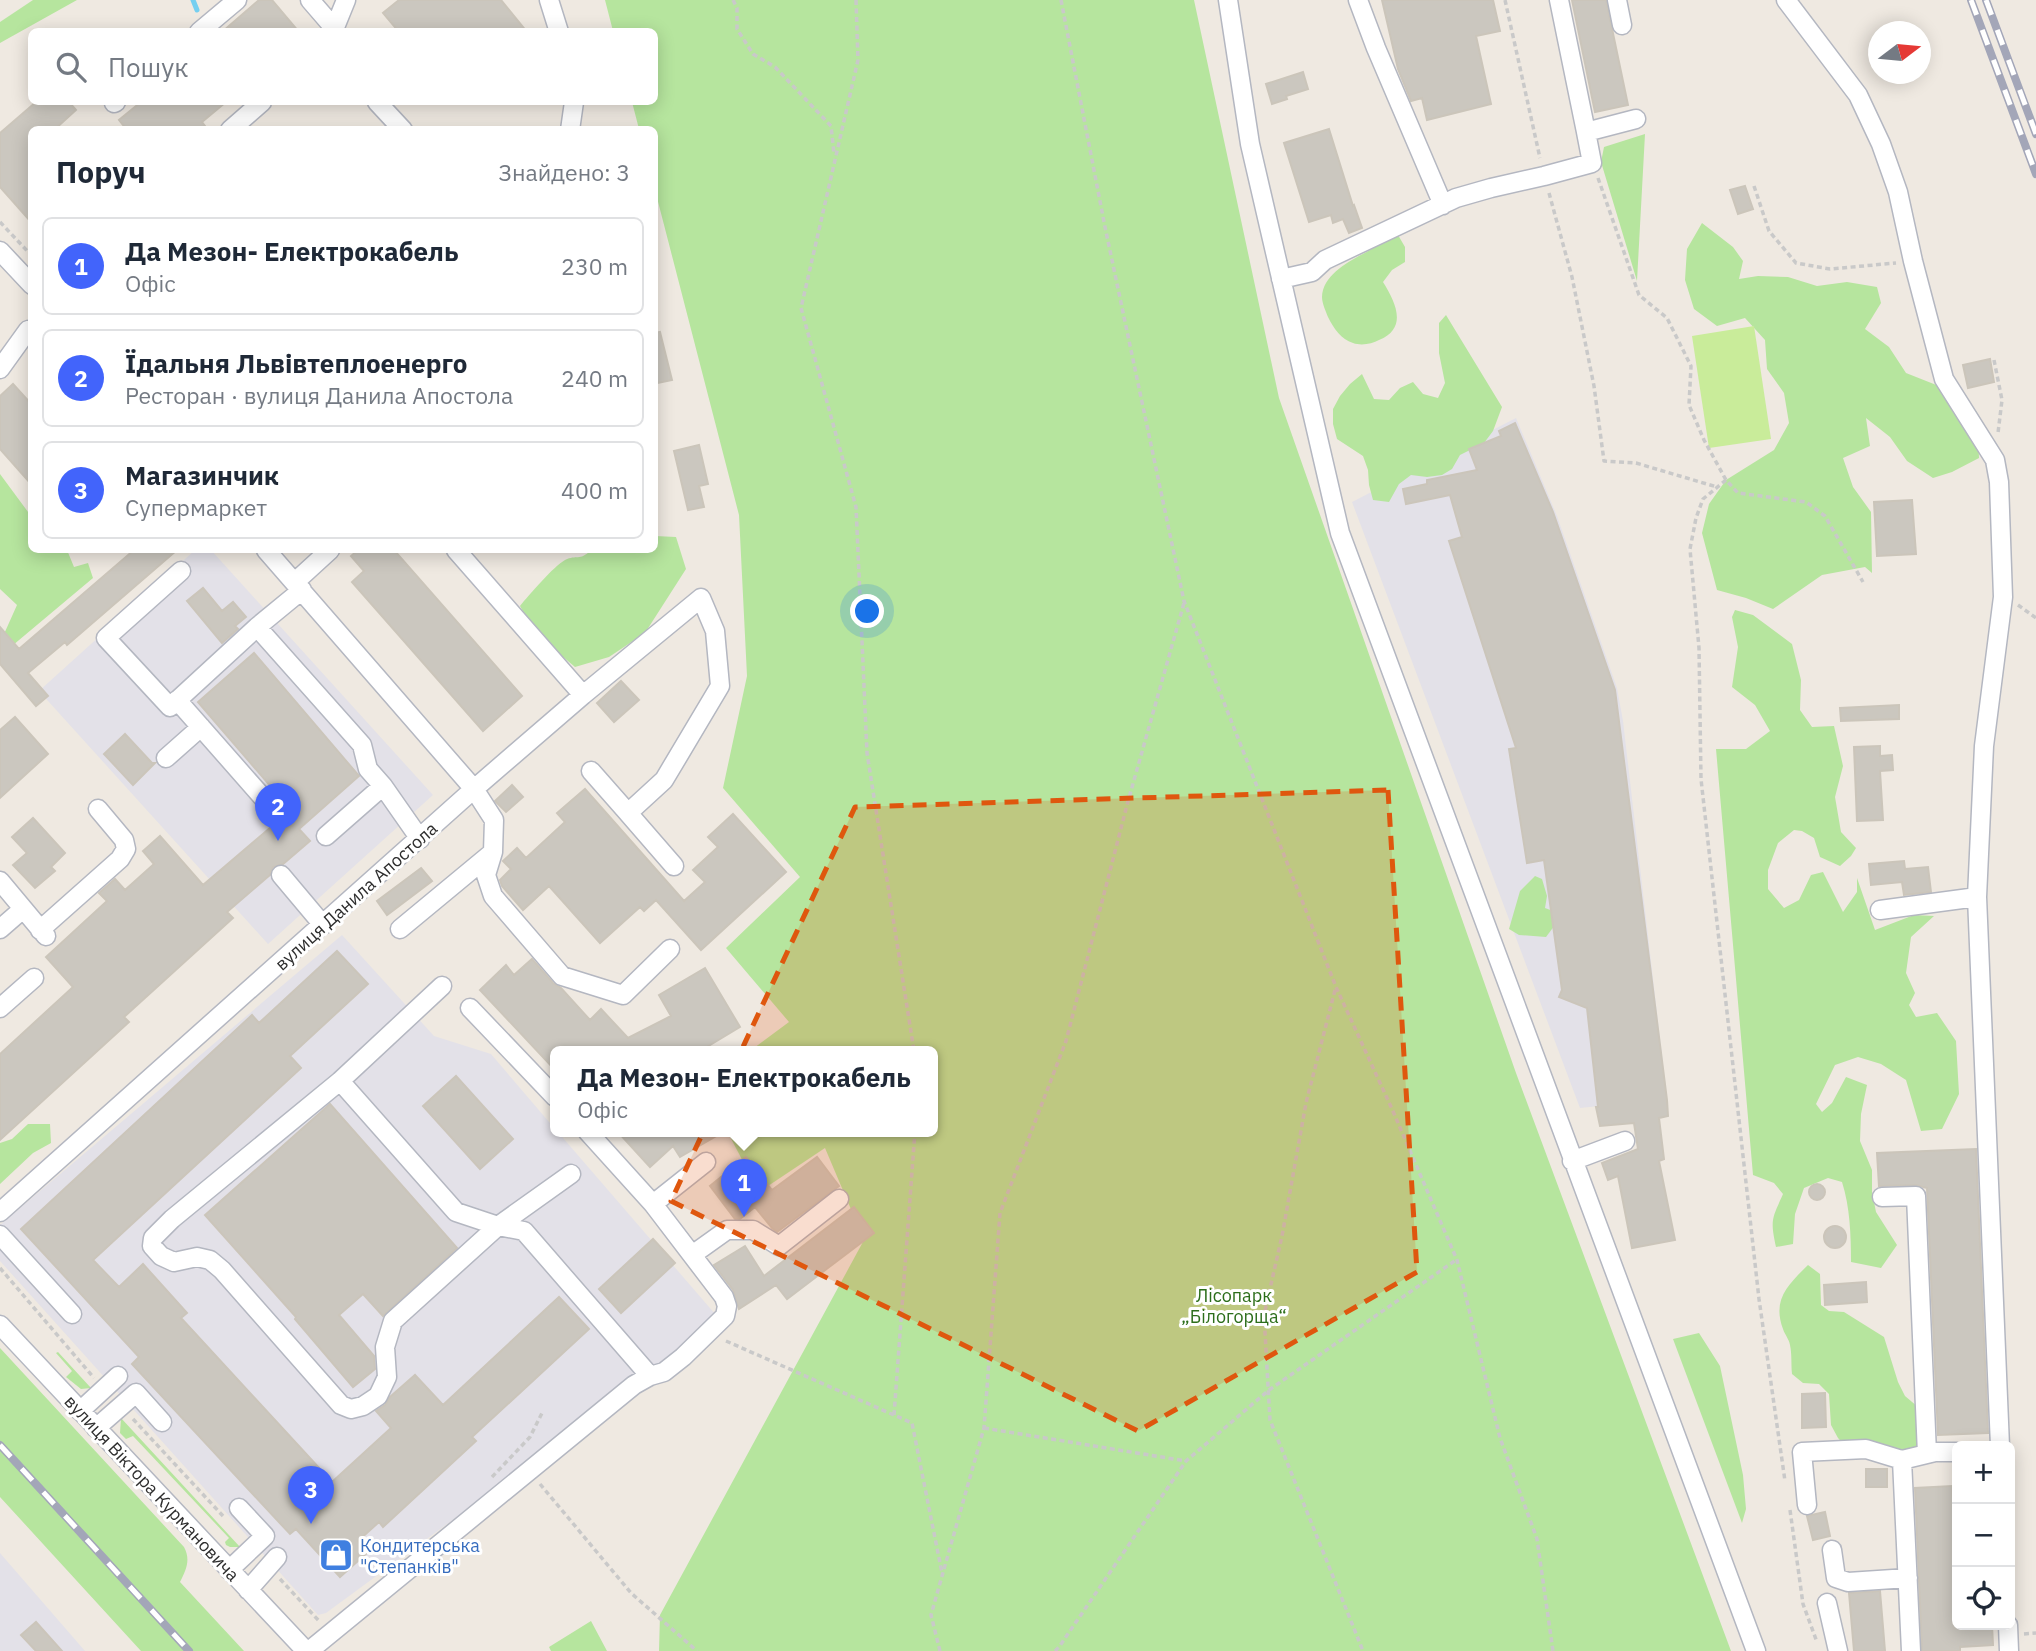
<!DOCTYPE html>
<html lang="uk">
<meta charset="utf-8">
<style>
:root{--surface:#fff;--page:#f6f6f7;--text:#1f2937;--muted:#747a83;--line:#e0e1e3;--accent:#4264fb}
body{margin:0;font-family:"IBM Plex Sans",sans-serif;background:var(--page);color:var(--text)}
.controls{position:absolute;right:21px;bottom:21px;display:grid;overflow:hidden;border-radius:10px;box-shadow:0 4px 18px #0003}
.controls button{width:63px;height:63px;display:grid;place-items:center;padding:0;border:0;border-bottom:2px solid var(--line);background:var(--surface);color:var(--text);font:35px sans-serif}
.compass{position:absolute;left:1868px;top:21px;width:63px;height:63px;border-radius:50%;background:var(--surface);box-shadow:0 4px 18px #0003;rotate:74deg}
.you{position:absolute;left:868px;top:612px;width:24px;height:24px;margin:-18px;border:5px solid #fff;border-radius:50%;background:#1a73e8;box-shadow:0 0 0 10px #1a73e833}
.badge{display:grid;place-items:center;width:46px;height:46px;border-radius:50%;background:var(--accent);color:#fff;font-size:23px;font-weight:700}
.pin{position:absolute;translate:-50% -58px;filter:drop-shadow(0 2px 4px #0008)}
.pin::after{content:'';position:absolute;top:37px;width:24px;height:21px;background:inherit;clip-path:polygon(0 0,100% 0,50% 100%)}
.popup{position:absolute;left:550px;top:1046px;width:388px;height:91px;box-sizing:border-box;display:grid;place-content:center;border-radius:10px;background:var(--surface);filter:drop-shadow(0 2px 5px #0005);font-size:23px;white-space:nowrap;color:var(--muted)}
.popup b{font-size:26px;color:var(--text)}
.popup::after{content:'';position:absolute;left:50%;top:100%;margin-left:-14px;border:14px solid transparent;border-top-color:var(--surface)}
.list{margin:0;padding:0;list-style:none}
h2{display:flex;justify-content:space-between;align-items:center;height:91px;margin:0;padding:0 28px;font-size:30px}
h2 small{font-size:23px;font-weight:400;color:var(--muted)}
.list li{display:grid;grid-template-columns:46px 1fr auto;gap:21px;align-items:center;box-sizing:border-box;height:98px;margin:0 14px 14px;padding:0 14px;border:2px solid var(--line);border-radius:10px}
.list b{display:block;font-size:26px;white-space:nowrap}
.list p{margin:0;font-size:23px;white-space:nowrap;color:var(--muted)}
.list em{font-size:23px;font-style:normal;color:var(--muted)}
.icon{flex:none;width:38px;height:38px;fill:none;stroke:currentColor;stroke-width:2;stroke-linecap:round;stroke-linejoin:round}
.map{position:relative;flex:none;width:2036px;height:1651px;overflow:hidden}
.search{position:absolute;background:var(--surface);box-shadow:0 4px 18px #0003;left:28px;top:28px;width:630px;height:77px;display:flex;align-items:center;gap:18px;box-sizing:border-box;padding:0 24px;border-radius:10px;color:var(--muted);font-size:26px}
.panel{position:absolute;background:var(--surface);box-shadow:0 4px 18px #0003;left:28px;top:126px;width:630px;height:427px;border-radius:10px}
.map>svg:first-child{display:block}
.industrial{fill:#e3e1e8}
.green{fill:#b6e59e}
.pitch{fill:#c9ec9a}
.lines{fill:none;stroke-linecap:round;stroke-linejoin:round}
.stream{stroke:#75cff0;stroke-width:5}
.building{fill:#cbc7bf;stroke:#cbc5ba;stroke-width:2}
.minor-casing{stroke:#b4b7c1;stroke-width:21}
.path{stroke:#c9c9c9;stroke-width:3.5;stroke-dasharray:5 3.5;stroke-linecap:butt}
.minor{stroke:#fff;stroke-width:18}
.rail-casing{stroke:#a3a6b8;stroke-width:8}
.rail{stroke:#fff;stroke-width:5;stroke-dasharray:16;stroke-linecap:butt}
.marked{fill:#df570e;fill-opacity:0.2;stroke:#df570e;stroke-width:5;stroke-dasharray:14 9;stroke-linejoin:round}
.labels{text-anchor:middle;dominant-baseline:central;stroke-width:6;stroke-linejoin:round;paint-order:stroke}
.street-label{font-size:18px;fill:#2e2e2e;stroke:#fff}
.park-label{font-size:18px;fill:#2c6e1b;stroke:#fff}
.shop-label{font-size:18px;fill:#366cbe;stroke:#fff;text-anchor:start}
</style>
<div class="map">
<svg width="2036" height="1651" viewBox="0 0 2036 1651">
<rect width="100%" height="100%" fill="#efe9e1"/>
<path class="industrial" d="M1516 418 1557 516 1617 688 1623 721 1667 1099 1580 1108 1352 502Z
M195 550H211L433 795 268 944 39 691Z
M342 935 434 1036 491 1054 555 1129V1131H557L722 1322 326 1613 318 1615 0 1261V1225Z
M0 1553 85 1651H0Z"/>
<path class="green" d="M33 0H77L0 43V22Z
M605 0H1194L1279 398 1516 1073 1731 1651H659L660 1615 864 1240 825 1148 759 1192 727 1131H933V1051H750L789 1022 726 948 800 877 723 788 747 676 739 515 655 190 654 130 639 129 632 102H654V32L613 31Z
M1645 134 1637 281 1601 162 1604 147Z
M1702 223 1733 247 1743 261 1739 279 1758 276 1788 277 1817 286 1847 282 1877 287 1881 303 1865 329 1889 347 1906 373 1954 392 1977 412 1979 458 1952 472 1933 478 1907 461 1890 437 1866 418 1870 446 1843 458 1853 487 1871 512 1872 573 1865 567 1822 575 1773 609 1746 598 1717 590 1702 533 1709 504 1726 480 1774 450 1789 423 1784 393 1767 369 1765 340 1745 318 1717 326 1694 309 1685 280 1687 249Z
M1398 235 1405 247V262L1392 270 1383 282C1396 303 1408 328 1379 340 1372 344 1361 346 1353 343 1341 339 1334 329 1328 317 1326 312 1322 303 1322 297 1323 273 1352 260 1370 250 1379 245 1387 239 1398 235Z
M1446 315 1502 407 1493 431 1484 443 1460 455 1452 469 1442 475 1427 477 1411 475 1399 484 1389 502 1373 500 1369 485 1368 470 1363 456 1337 439 1333 424V409L1340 396 1350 384 1362 374 1374 399 1389 400 1400 388 1413 382 1423 394 1438 398 1445 383 1439 353V323Z
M0 474 31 516 32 550H67L74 567 88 563 93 578 0 656V643L17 605 0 589Z
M655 536 676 537 686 569 645 633 609 657 575 667 536 634 520 606C529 595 554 566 565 560 577 554 579 562 591 550H654Z
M1735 610 1753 615 1792 644 1801 680 1800 710 1812 727 1834 726 1843 766 1835 797 1841 832 1856 848 1851 856 1840 866 1820 857 1814 838 1802 831 1794 830 1778 843 1768 870V889L1784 908 1799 900 1811 875 1823 872 1843 912 1857 892V878L1875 930 1914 915 1934 916 1911 937 1906 973 1915 993 1909 1005 1916 1017 1937 1013 1956 1041 1959 1094 1942 1129 1921 1131 1906 1080 1881 1064 1858 1057 1835 1065 1816 1104 1822 1112 1832 1103 1846 1077 1867 1085 1861 1114 1860 1141 1872 1170V1192L1876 1212 1897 1245 1881 1268 1851 1262C1851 1235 1850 1207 1842 1182L1828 1178 1804 1188 1795 1214 1793 1244 1776 1247C1770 1219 1772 1219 1783 1194L1774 1183 1753 1175 1716 749H1746L1770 731 1755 705 1732 687 1738 647 1732 617Z
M1535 876 1542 879 1547 896 1545 908 1553 911 1558 921 1546 937 1519 935 1509 929 1520 891Z
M28 1124H50L51 1143 33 1153 0 1184V1143L12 1139Z
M1808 1265 1820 1274 1821 1305 1829 1311 1844 1312 1884 1337 1898 1382 1905 1396 1918 1407 1921 1448 1891 1451 1877 1458H1861L1849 1450 1838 1438 1831 1425 1829 1394 1819 1384 1803 1383 1792 1374C1791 1364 1792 1354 1790 1345 1789 1339 1785 1335 1783 1329 1772 1299 1788 1285 1808 1265Z
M1699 1333 1720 1366 1743 1475 1746 1509 1742 1523 1673 1339Z
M0 1348 184 1547C191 1560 186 1570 180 1582L244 1651H141L0 1497Z
M58 1352 91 1388 81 1389 66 1377 72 1371 56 1353Z
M121 1418 240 1547H230L226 1545 225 1542 229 1538 133 1436 126 1439 120 1433Z
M591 1621 607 1651H551L549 1647Z"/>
<path class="pitch" d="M1754 326 1771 439 1709 448 1692 336Z"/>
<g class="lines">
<path class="stream" d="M193 0 197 10"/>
</g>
<path class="building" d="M259 0H272L299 32H222Z
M399 0H501L527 32H399L383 13Z
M1382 0H1493L1500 31 1476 36 1491 104 1427 120 1422 98 1411 101 1398 69Z
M1572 0H1606L1628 105 1595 112Z
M1303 72 1308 89 1286 96 1287 99 1272 104 1266 84Z
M36 102H69L76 110 54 130H32V223L0 187V133Z
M141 102H226L202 122 208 130H127L119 120Z
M1329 129 1353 206 1354 205 1362 228 1349 233 1343 219 1333 223 1331 215 1309 222 1284 143Z
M1745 186 1753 209 1738 214 1730 190Z
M660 332 672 380 657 383 654 376V333Z
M1990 359 1994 382 1968 388 1963 365Z
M13 384 32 405V485L0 449V396Z
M1515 423 1553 512 1615 690 1667 1100 1668 1116 1659 1118 1664 1159 1659 1161 1675 1240 1632 1248 1618 1176 1608 1180 1602 1163 1638 1149 1634 1123 1600 1126 1596 1107H1598L1587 1008 1559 997 1562 990 1544 860 1527 863 1509 749 1516 748 1449 541 1462 537 1450 495 1406 504 1403 489 1427 484V480L1477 470 1469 449 1501 436 1499 431Z
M699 445 708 484 699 486 704 507 688 510 674 451Z
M1912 500 1916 554 1877 556 1874 502Z
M134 550H177L67 645 65 642 28 673 48 696 36 706 0 664V627L19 649Z
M358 550H394L522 696 483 731 352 582 364 571 351 556Z
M203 588 222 611 233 602 246 617 235 626 238 629 222 643 187 601Z
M254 653 359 776 299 829 310 841 283 864 273 867 270 875 227 912 233 918 124 1017 129 1022 0 1140V1054L73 987 46 957 107 901 99 893 115 879 125 890 154 864 143 851 160 836 203 885 291 810 198 702Z
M621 681 639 700 614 722 597 703Z
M1899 705V719L1841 721 1840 708Z
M15 717 48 754 0 798V730Z
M125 734 152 763H155L133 785 104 754Z
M1880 746V756L1892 755 1893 770 1880 771 1883 820 1857 821 1854 747Z
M512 785 523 797 506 812 495 801Z
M585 789 684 901 705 882 693 870 718 847 708 837 733 814 786 872 701 950 656 900 644 911 640 907 600 943 549 886 523 910 502 886 500 880 511 869 503 861 517 848 526 858 565 822 557 813Z
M33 818 65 853 51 867 55 871 35 888 13 865 27 853 12 837Z
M1904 861 1905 869 1928 867 1931 892 1904 895 1902 882 1871 885 1869 864Z
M421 868 432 881 387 915 377 901Z
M337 951 368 984 290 1056 301 1068 93 1260 119 1287 143 1264 187 1313 181 1318 332 1482 391 1428 376 1411 385 1405 390 1397 415 1375 443 1405 559 1297 589 1329 472 1437 476 1441 383 1527 379 1522 358 1541 368 1552 340 1577 296 1529 290 1534 132 1364 139 1357 21 1229 252 1015 259 1023Z
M532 959 553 983 561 988 590 1020 601 1009 628 1038 671 1016 659 995 705 968 740 1027 700 1051H555V1070L480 990 506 965 514 975Z
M456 1076 513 1139 480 1169 423 1106Z
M330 1104 457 1248 383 1316 363 1294 339 1315 374 1356 375 1369 353 1387 295 1319 296 1317 205 1215Z
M617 1131H725L680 1157 673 1146 650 1167Z
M1976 1149 1988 1433 1938 1435 1927 1188 1916 1185 1879 1186 1877 1153Z
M746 1157 772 1190 817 1157 839 1186 777 1232 772 1228 755 1207 740 1219H735L710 1186Z
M1809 1192a8 8 0 1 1 16 0a8 8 0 1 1-16 0Z
M854 1207 874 1233 787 1299 776 1285 739 1309 733 1290 714 1265 745 1246 764 1276Z
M1824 1237a11 11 0 1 1 22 0a11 11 0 1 1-22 0Z
M653 1239 675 1263 621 1313 599 1289Z
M1866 1282 1867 1302 1825 1305 1824 1285Z
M1825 1393 1826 1427 1802 1428V1394Z
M1866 1469H1887V1487H1866Z
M1952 1486 1954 1520H1957V1625H1992L1993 1645 1960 1647V1651H1922L1915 1488Z
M1825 1512 1830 1536 1813 1540 1807 1516Z
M1880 1591 1885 1651H1854L1849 1593Z
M36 1622 62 1651H36L21 1635Z"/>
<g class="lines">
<g class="minor-casing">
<path id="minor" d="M310 0 335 29
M549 0 559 32
M1228 0 1250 144 1340 533 1756 1651
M1358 0 1376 48 1443 205
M1559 0 1586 132
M1617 0 1622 25
M1786 0 1858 95 1881 144 1898 192 1913 261 1944 379 1995 460 1999 482 2003 597 1984 746 1977 897 2000 1446
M199 32 237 0
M333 32 346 0
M377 102 403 130
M114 103 116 102
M230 130 262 102
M570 130 574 102
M0 251 32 285
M1281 279 1312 272 1325 260 1456 198 1491 188 1544 176 1592 163 1586 132 1636 119
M0 369 28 330
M456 550 583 695
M181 571 106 638 170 707 257 627 362 745 368 769 383 786 420 839
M295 582 330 550
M257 627 302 590
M177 700 265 800
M166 758 201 727
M591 771 628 813 664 780 720 686 715 631 701 598 583 695 474 789 494 820 493 852 486 875 493 896 562 976 623 995 670 949
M628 813 674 866
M326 836 383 786
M281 875 323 925
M0 881 46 936
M1880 910 1977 897
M0 929 23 909
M400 929 493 852
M40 930 120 859 126 849 124 840 98 809
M0 1008 34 978
M470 1008 555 1097
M340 1081 442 986
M1572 1161 1625 1141
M571 1174 498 1226 393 1321 385 1347 387 1377 378 1396 363 1406 351 1409 341 1405 222 1270 210 1260 197 1257 174 1262 161 1256 152 1246 153 1238 172 1219 340 1081 456 1212 498 1226 524 1231 650 1376
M1882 1197 1916 1196 1927 1454
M653 1204 706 1162
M0 1212 474 789 266 550
M0 1235 72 1314
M692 1255 727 1230H753L779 1246 839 1199
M0 1325 306 1651
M80 1411 118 1376
M96 1428 136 1393 162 1422
M1807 1505 1802 1452 1866 1449 1902 1460
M1832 1550 1836 1578 1848 1582 1908 1578
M229 1570 265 1536 239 1508
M248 1590 277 1557
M1827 1603 1838 1651
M2008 1625 2009 1651
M309 1651 634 1385 650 1376 664 1372 683 1357 725 1316 727 1306 724 1297 653 1204 587 1131
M1911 1651 1902 1460 1935 1452H1957"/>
</g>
<path class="path" d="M733 0 737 8V29L753 54 775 67 831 126 834 154
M856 0 858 60 801 308 856 507 867 753 914 1051
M1061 0 1105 227 1184 601 1336 987 1392 1109 1457 1260 1500 1438 1537 1539 1553 1651
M1505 0 1540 158
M1598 178 1639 295 1667 318 1691 366 1689 405 1704 440 1726 480 1738 493 1806 502 1825 516 1863 582
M1754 186 1769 231 1796 263 1830 269 1896 263
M1549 193 1572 277 1594 386 1604 461 1636 463 1717 487
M0 222 32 256
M1994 360 2002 400 1998 433
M1726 480 1703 499 1696 518 1690 549 1699 648 1701 779 1759 1299 1785 1481
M654 512 656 523
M2018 605 2036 618
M1335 990 1306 1103 1282 1236 1264 1315 1270 1420 1363 1651
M0 1268 94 1378
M726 1341 912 1423 942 1573
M894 1415 915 1131
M133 1419 223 1516
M984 1428 1186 1461
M492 1477 530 1437 542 1413
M540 1484 631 1593 697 1651
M1790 1510 1803 1604 1817 1642
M280 1579 320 1622
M2024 1634 2036 1633
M940 1651 931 1615 984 1428 1000 1213 1066 1041 1127 805 1184 603
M1055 1651 1059 1647 1186 1461 1269 1390 1456 1260"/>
<use href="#minor" class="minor"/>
<g class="rail-casing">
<path id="rail" d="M1971 0 2036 174
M1986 0 2036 134
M0 1445 189 1651"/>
</g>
<use href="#rail" class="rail"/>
</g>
<path class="marked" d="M1388 790 1417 1272 1138 1431 671 1201 855 807Z"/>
<defs>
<g id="shop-square" transform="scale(1.75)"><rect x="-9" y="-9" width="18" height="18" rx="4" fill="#3f7fe0" stroke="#fff"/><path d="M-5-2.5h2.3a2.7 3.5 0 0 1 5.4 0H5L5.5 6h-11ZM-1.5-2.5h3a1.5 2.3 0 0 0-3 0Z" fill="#fff"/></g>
</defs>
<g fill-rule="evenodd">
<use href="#shop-square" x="336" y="1555"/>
</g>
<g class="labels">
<g class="street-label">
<text transform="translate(356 896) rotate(-42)">вулиця Данила Апостола</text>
<text transform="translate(152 1488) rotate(47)">вулиця Віктора Курмановича</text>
</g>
<g class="park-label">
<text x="1234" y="1295">Лісопарк<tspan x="1234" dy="21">„Білогорща“</tspan></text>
</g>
<g class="shop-label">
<text x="360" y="1545">Кондитерська<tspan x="360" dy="21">"Степанків"</tspan></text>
</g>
</g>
</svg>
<div class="controls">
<button>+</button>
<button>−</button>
<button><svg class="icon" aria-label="locate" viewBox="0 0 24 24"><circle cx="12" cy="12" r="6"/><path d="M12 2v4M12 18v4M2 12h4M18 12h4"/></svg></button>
</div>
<svg class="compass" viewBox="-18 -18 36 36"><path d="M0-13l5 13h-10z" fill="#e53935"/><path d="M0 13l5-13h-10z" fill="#747a83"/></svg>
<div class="you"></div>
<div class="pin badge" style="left:744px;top:1217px">1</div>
<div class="popup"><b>Да Мезон- Електрокабель</b>Офіс</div>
<div class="pin badge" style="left:278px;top:841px">2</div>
<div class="pin badge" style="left:311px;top:1524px">3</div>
<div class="search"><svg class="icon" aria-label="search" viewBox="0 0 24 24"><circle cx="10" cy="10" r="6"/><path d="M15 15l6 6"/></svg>Пошук</div>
<section class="panel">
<h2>Поруч<small>Знайдено: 3</small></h2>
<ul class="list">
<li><span class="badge">1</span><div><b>Да Мезон- Електрокабель</b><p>Офіс</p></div><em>230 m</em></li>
<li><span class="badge">2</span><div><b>Їдальня Львівтеплоенерго</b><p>Ресторан · вулиця Данила Апостола</p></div><em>240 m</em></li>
<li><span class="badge">3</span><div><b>Магазинчик</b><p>Супермаркет</p></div><em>400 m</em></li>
</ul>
</section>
</div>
